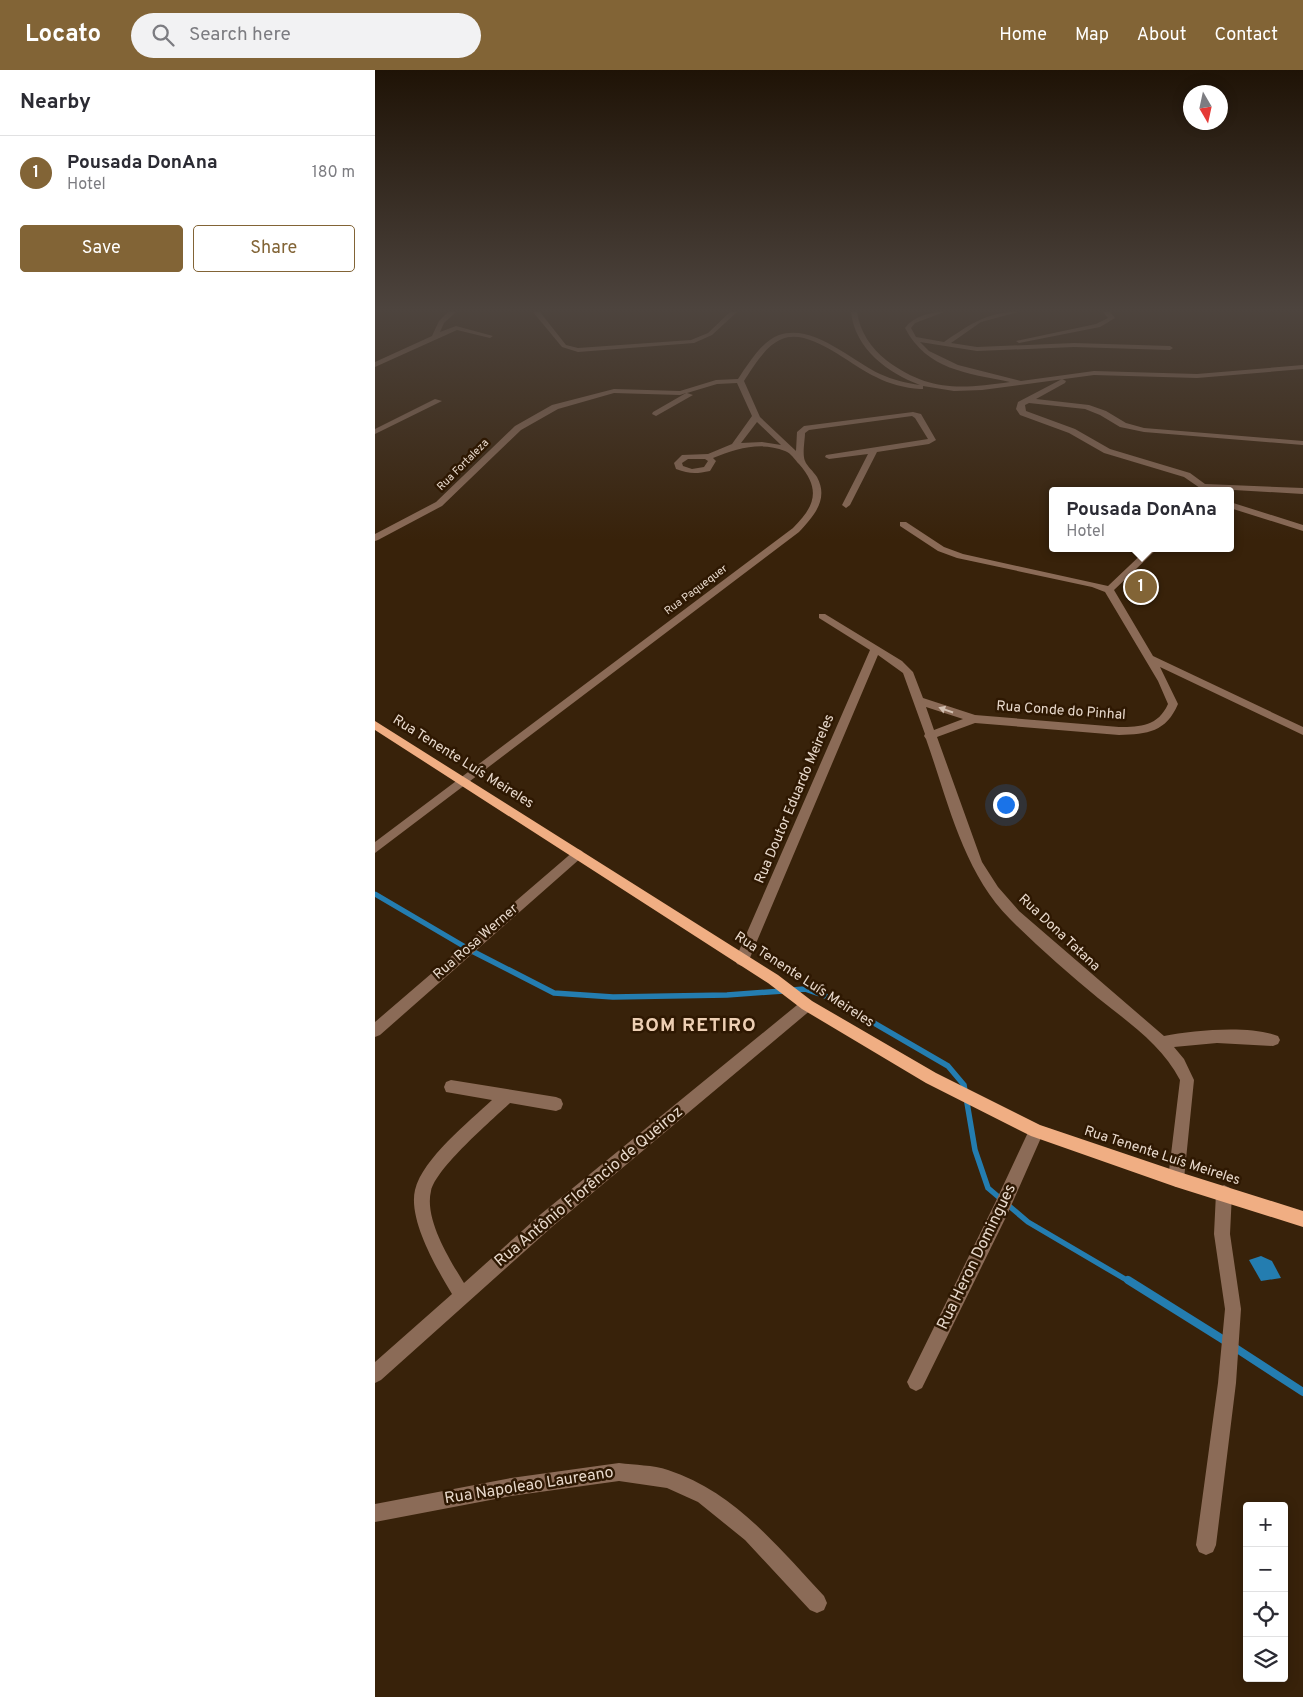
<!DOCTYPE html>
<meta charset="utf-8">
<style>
:root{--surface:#fff;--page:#f2f2f3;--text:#2b2b33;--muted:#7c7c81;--line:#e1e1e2;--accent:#826436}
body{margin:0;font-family:Overpass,sans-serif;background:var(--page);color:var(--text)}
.controls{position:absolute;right:15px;bottom:15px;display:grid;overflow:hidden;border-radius:5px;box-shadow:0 2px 12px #0003}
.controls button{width:45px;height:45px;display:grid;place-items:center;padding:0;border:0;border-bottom:1px solid var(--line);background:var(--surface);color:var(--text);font:25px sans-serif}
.compass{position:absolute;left:808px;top:15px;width:45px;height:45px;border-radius:50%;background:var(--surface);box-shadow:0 2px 12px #0003;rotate:171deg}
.you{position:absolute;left:630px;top:734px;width:18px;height:18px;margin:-12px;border:4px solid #fff;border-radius:50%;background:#1a73e8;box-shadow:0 0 0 8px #1a73e833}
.badge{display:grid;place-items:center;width:32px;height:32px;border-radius:50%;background:var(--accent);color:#fff;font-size:16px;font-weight:700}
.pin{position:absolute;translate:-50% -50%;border:2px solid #fff;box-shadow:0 1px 5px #0006}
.popup{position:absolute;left:674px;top:417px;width:185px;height:65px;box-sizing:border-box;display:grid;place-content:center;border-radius:5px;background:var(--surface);filter:drop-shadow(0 1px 4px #0005);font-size:16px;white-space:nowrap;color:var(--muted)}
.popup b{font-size:19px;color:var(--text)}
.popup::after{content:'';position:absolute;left:50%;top:100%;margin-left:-10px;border:10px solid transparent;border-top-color:var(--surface)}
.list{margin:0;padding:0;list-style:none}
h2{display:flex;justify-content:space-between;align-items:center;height:65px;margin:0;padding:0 20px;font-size:21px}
h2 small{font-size:16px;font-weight:400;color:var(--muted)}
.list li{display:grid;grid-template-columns:32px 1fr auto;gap:15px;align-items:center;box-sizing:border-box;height:75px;padding:0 20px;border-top:1px solid var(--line)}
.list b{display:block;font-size:19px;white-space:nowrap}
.list p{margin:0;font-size:16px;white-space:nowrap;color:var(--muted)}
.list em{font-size:16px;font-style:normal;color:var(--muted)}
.actions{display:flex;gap:10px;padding:15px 20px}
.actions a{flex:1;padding:11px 0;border:1px solid var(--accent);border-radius:5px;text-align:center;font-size:18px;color:var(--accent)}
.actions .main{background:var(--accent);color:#fff}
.icon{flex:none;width:28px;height:28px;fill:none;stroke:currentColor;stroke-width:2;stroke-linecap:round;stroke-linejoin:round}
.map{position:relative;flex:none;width:928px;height:1627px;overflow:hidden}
header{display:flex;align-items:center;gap:30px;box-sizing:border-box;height:70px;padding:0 25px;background:var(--accent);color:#fff}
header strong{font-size:24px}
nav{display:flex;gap:28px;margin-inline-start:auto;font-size:18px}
.search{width:350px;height:45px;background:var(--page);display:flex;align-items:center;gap:12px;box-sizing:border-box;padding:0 18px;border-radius:28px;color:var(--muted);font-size:19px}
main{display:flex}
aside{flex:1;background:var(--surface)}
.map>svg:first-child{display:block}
.water{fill:#247db0}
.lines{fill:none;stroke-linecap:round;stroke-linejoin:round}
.stream-far2{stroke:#247db0;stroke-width:5}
.stream-far1{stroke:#247db0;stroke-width:5.5}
.stream{stroke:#247db0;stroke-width:8}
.minor{fill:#8b6b57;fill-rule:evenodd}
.major{fill:#f0ae83;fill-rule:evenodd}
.oneway{fill:#d1beaf}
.labels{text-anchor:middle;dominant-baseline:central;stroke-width:5;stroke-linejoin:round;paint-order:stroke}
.far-street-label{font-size:11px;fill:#e8d9cc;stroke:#2e1802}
.street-label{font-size:14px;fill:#e8d9cc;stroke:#2e1802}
.near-street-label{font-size:16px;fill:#e8d9cc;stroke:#2e1802}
.district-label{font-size:19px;font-weight:bold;letter-spacing:1px;fill:#edcfb4;stroke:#2e1802}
</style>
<header>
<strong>Locato</strong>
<div class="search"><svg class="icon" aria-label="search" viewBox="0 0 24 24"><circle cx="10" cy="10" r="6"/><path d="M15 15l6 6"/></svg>Search here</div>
<nav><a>Home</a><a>Map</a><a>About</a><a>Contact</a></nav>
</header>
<main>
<aside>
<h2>Nearby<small></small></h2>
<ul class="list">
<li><span class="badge">1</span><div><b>Pousada DonAna</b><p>Hotel</p></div><em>180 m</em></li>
</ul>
<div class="actions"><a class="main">Save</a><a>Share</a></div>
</aside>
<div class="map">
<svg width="928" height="1627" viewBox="0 0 928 1627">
<rect width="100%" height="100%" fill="#38220a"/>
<path class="water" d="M886 1186 897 1191 906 1208 886 1211 874 1190Z"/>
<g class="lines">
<path class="stream-far2" d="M0 824 97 881"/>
<path class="stream-far1" d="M95 880 179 923 238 927 352 925 408 921
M417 920 430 919 456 928 573 996 589 1015 600 1080 613 1118 653 1152 755 1212"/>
<path class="stream" d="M753 1210 852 1272
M859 1277 928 1322"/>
<path class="minor" d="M73 242H81L69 253 65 262 81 256 118 266 115 268 82 260 0 297V292L57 266 64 251Z
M158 242H165L191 275 203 278 316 270 333 263 355 242H362L337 265 319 273 203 282 187 277Z
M476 242H482C485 262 496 278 511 290 554 322 585 319 635 312 592 303 552 300 530 258 539 246 555 242 569 242L540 253 536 258 541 267 569 272C594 255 611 242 643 242L606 252 576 273 602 277 699 273 795 276 798 278 795 280 699 277 602 281 545 272 554 281 583 295 646 311 719 301 822 304 928 295V299L822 308 719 305 607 320 579 321 548 316V319H545C530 318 514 314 501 307 476 296 435 257 407 269 391 275 378 297 369 311L385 347 421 381 422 362 429 356 538 342 546 344 561 370 554 374 502 382 475 435 471 438 467 435 493 384 454 389 450 387 451 385 553 369 540 348 537 346 434 360 430 363C430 370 427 384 430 391 432 396 438 401 442 407 454 429 439 446 424 462L0 783V772L418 458C439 437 447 420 424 394 420 390 416 383 410 381 386 371 361 379 338 388L341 391 335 401C321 404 314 404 301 399L299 393 307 385 333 384 357 374 377 346 362 313 342 314 312 323 318 325 281 346 277 344 278 342 311 323 305 325 239 323 183 339 146 360 67 436 3 470 0 471V464L61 432 140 356 177 335 239 319 305 321 341 310 363 309C373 294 387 271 404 265 438 253 477 291 505 304 518 310 531 313 545 315 513 303 480 279 476 242ZM382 352 406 375 387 372 366 373ZM313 389H330L333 391 329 397 317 399 308 396 307 393Z
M728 242H735L740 248 725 257 644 273 641 271 721 254 733 248Z
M687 309 691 311 690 313 661 329 714 335 731 341 751 353 769 358 928 371V375L769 362 745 357 725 345 710 339 654 333 650 335 651 341 700 359 735 379 815 403 830 414 928 418V424L825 418 809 407 729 383 694 363 645 345 641 339 643 332Z
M60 329 67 331 0 364V359Z
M855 432 928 455V461L855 438Z
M525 452H531L569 477 588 484 733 516 773 478H783L739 520 778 586 928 657V665L785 597 803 634C791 662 773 664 744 665L600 653 562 667 607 792 623 817 644 841 789 966C819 960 875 955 903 966L905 970 903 974 898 976 842 973 799 977 809 989 819 1010 809 1109 806 1114 801 1117 796 1114 793 1109 805 1010C787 975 753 952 723 928 693 903 663 877 635 849 588 802 573 731 551 669L549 666 550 664 528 603 503 585 374 890 372 894 367 896 362 894 360 890 495 580 444 548V544H450L527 591 538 602 548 628 600 645 744 657C766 657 783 656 793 634L783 611 730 522 717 517 582 488 563 481 525 456ZM551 637 588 649 559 660Z
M203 779 207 781 209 784 207 787 5 965 0 967V952L199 781Z
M432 929 437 931 439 935 437 939 178 1156 6 1310 0 1313V1292L77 1224C62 1199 33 1150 40 1120 48 1088 94 1052 117 1030L71 1022 69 1017 71 1012 76 1010 181 1027 186 1029 188 1034 186 1039 181 1041 135 1033C116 1051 61 1098 56 1121 49 1149 75 1190 89 1213L166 1144 427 931Z
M661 1054 666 1056 669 1061 632 1145 547 1318 541 1321 535 1318 532 1312 535 1306 620 1133 656 1056Z
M849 1115 855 1118 857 1123 855 1164 866 1239 861 1313 841 1475 838 1482 831 1485 824 1482 821 1475 843 1313 850 1239 839 1164 841 1123 843 1118Z
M244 1393C260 1395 278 1395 293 1400 360 1422 403 1477 449 1526L452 1533 449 1540 442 1543 435 1540 370 1470 323 1432 292 1418 244 1411 136 1426 0 1452V1434L136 1408Z"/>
<path class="major" d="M0 651 403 905 437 931 561 1003 665 1055 801 1101 928 1141V1157L801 1117 656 1066 551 1013 427 939 393 913 0 660Z"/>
</g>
<defs><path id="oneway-solid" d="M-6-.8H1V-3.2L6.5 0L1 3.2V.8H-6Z" transform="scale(1.25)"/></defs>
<use class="oneway" href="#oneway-solid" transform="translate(571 640) rotate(-161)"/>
<linearGradient id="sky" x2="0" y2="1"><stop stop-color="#1f1306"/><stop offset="0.51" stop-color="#4d443e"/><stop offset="1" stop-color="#4d443e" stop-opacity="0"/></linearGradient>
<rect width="928" height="470" fill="url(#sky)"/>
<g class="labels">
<g class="far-street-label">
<text transform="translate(88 395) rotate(-45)">Rua Fortaleza</text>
<text transform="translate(321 520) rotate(-37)">Rua Paquequer</text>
</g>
<g class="street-label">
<text transform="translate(686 641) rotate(4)">Rua Conde do Pinhal</text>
<text transform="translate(88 692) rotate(32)">Rua Tenente Luís Meireles</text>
<text transform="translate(420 729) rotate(-67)">Rua Doutor Eduardo Meireles</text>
<text transform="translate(684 863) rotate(43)">Rua Dona Tatana</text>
<text transform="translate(101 872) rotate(-41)">Rua Rosa Werner</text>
<text transform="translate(429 910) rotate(33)">Rua Tenente Luís Meireles</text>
<text transform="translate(787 1086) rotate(18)">Rua Tenente Luís Meireles</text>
</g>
<g class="near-street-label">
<text transform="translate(214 1117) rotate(-40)">Rua Antônio Florêncio de Queiroz</text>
<text transform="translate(602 1187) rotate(-64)">Rua Heron Domingues</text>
<text transform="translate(154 1416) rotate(-9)">Rua Napoleao Laureano</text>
</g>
<g class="district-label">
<text x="319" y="956">BOM RETIRO</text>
</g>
</g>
</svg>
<div class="controls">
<button>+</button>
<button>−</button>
<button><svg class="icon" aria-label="locate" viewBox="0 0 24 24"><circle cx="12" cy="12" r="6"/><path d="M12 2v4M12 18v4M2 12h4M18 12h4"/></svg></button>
<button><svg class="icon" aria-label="layers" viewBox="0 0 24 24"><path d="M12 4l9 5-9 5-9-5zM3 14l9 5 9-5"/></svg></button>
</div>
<svg class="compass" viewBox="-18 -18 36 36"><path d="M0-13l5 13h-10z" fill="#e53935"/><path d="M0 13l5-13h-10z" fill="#7c7c81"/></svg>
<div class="you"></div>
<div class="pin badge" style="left:766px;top:517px">1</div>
<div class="popup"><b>Pousada DonAna</b>Hotel</div>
</div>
</main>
